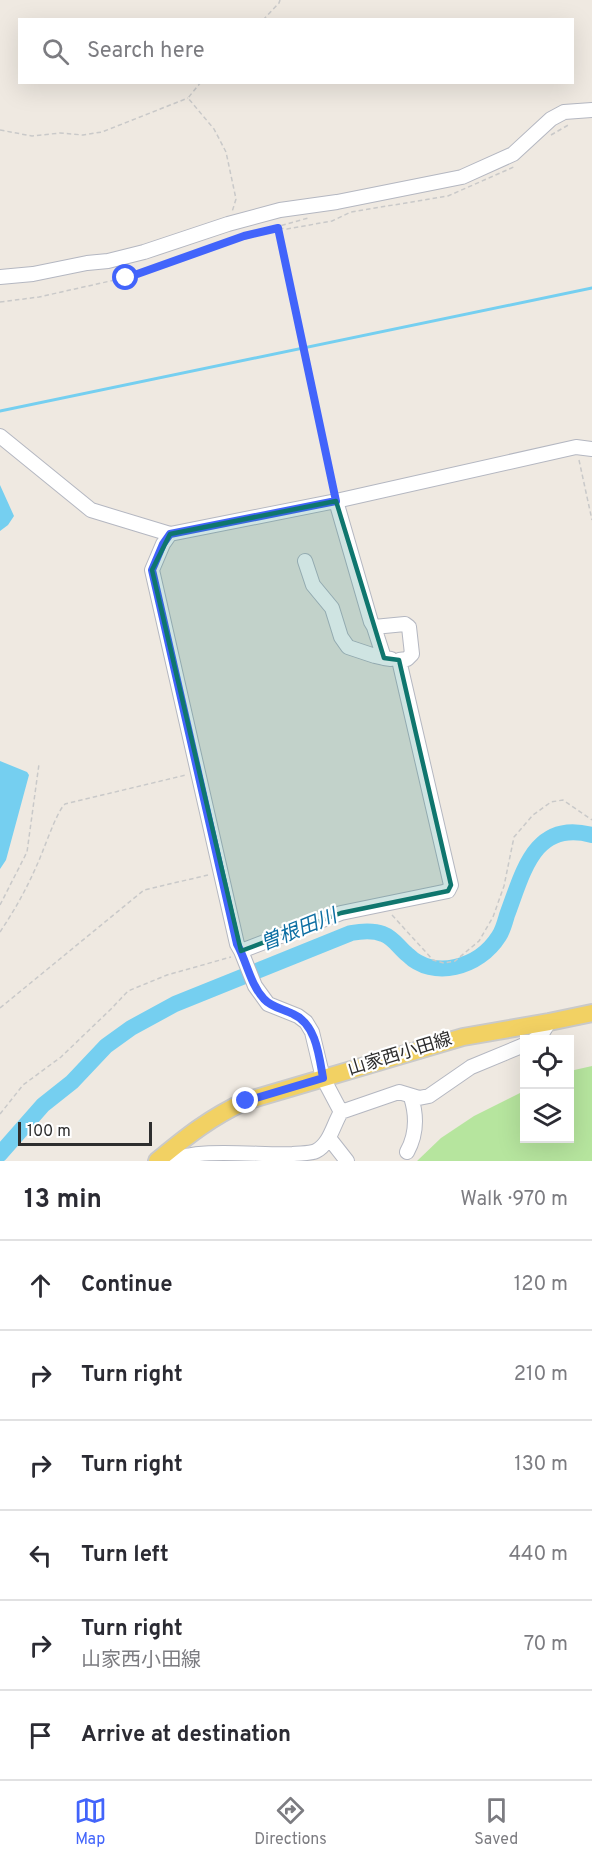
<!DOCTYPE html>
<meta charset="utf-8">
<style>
:root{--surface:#fff;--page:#f2f2f3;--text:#2b2b33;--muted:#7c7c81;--line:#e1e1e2;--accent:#4264fb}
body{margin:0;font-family:Overpass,"Noto Sans JP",sans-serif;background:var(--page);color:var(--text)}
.controls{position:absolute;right:18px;bottom:18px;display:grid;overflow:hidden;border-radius:0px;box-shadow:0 6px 24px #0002}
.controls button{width:54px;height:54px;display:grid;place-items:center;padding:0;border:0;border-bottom:2px solid var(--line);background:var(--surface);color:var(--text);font:30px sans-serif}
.scale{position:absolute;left:18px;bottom:15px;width:134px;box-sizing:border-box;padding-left:6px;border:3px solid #2e2e2e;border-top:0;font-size:16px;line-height:21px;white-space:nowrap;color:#2e2e2e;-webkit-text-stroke:4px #fff;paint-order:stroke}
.stop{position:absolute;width:18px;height:18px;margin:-14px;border:4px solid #4264fb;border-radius:50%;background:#fff}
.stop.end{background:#4264fb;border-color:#fff;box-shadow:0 2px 6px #0008}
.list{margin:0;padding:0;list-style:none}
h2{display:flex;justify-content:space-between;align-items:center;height:78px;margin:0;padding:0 24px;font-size:26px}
h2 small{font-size:20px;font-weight:400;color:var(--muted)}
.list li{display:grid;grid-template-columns:39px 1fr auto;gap:18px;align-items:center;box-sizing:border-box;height:90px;padding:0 24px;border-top:2px solid var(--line)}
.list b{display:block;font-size:22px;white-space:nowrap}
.list p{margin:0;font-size:20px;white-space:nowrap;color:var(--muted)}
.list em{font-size:20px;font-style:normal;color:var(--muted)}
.icon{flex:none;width:33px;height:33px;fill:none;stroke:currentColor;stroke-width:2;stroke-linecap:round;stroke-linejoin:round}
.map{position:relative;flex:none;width:592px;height:1161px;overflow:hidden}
.search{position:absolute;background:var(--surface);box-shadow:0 6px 24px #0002;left:18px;right:18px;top:18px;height:66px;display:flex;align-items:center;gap:15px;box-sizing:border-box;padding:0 21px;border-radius:0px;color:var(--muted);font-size:22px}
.sheet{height:618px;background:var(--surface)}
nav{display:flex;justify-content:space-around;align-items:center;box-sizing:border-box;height:84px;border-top:2px solid var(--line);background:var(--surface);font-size:16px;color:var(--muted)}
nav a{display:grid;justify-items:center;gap:3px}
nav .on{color:var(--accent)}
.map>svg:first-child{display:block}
.green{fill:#b6e59e}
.water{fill:#75cff0}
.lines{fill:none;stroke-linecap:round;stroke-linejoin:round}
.stream{stroke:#75cff0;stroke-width:3}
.river{stroke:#75cff0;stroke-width:16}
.minor-casing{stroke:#b4b7c1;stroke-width:16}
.major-casing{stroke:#c9c9c9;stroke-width:20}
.path{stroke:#c9c9c9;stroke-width:1.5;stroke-dasharray:4.5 3;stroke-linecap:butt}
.minor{stroke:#fff;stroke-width:14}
.major{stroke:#f2d163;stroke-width:16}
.route{stroke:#4264fb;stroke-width:8}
.marked{fill:#0f766e;fill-opacity:0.2;stroke:#0f766e;stroke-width:4.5;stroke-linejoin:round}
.labels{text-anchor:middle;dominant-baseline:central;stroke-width:4.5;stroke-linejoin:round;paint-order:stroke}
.street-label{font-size:18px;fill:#2e2e2e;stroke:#fff}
.water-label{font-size:20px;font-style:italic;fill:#0d6fa3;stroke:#fff}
</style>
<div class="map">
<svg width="592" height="1161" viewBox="0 0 592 1161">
<rect width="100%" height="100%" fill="#efe9e1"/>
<path class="green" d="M592 1066V1161H417L441 1138 474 1116 524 1091V1138H570V1071Z"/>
<path class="water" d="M0 485 14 516 8 525 0 531Z
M0 761 27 772 29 775 6 860 0 869Z"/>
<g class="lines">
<path class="stream" d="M0 411 592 288"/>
<path class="river" d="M0 1154 43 1105 72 1082 106 1046 131 1028 175 1004 351 933C362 931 373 930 383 934 394 938 399 948 408 955 420 967 438 971 455 967 473 963 489 952 499 936 503 930 505 922 507 915 523 873 534 819 592 835"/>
<g class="minor-casing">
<path id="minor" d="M0 277 33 274 87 263 108 261 144 252 228 224 280 210 337 202 462 177 513 154 551 119 564 112 592 110
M0 436 91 510 170 534 336 501 576 447 592 449
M170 534 163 544 152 570 237 944 241 951 341 913 448 891 451 885 399 660 407 659 412 654 409 627 405 624 374 627 371 622 336 501
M305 561 313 585 332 608 341 637 348 647 375 656 384 658
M374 627 384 658 391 659
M241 951 255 986 268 1004 298 1016 306 1022 312 1032 323 1078 341 1112
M534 1040 541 1035 549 1022
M329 1138 347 1161
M407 1152C417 1134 417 1116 411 1097
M173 1161C194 1147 265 1156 293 1154 300 1153 310 1154 316 1151 330 1144 333 1125 341 1112L399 1092 419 1098 429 1096 471 1067 524 1045"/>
</g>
<g class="major-casing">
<path id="major" d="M157 1161C187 1136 211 1117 246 1101L463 1037 549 1022 592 1013"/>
</g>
<path class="path" d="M263 20 279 3 280 0
M201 82 188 98 214 129 226 152 236 199 232 212
M0 130 32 136 60 133 83 135 102 132 188 98
M551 135 570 124
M279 228 287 229 332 221 351 212 448 196 516 166
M278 229 334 491
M0 302 39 297 137 275 244 236 308 218
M579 460 592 520
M0 905 27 852 39 764
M392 915 433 960 444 963 455 961 479 941 493 917 504 886 514 837 533 815 551 802 563 800 592 820
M0 932C14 911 26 890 36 867 43 853 56 812 65 804L186 775
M0 1008 144 890 208 875
M0 1114 23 1085 61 1057 111 1009 128 991 167 975 231 957"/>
<use href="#minor" class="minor"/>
<use href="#major" class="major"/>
</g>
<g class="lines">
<path class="route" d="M126 278 244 236 278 228 336 501 170 534 163 544 152 570 237 944C247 962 250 984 264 999 271 1007 283 1009 293 1014 316 1024 319 1055 323 1078L246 1101"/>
</g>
<path class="marked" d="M336 501 384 658 399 660 451 885 448 891 341 913 241 951 152 570 170 534Z"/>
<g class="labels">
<g class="street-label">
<text transform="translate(400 1055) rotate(-17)">山家西小田線</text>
</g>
<g class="water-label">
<text transform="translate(299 931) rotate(-22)">曽根田川</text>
</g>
</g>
</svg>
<div class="controls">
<button><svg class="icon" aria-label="locate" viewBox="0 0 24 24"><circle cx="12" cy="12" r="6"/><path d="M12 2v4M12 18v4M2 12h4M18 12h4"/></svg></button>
<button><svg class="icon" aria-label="layers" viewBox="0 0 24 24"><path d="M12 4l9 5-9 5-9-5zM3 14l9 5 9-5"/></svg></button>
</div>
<div class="scale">100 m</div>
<div class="stop" style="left:126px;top:278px"></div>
<div class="stop end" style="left:246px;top:1101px"></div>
<div class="search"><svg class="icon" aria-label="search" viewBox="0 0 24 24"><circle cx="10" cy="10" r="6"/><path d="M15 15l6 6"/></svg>Search here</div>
</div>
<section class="sheet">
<h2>13 min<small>Walk · 970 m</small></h2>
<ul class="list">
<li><svg class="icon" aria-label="ahead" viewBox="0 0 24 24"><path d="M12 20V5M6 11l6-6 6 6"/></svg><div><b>Continue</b></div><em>120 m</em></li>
<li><svg class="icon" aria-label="right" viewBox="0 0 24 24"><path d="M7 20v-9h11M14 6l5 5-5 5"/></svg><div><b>Turn right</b></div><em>210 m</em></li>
<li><svg class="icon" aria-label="right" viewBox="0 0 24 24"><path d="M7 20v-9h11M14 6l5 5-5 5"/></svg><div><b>Turn right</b></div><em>130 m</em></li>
<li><svg class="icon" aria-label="left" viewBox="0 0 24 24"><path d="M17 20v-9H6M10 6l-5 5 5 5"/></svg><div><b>Turn left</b></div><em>440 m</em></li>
<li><svg class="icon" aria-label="right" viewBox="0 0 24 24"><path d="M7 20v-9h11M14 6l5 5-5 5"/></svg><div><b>Turn right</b><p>山家西小田線</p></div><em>70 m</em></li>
<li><svg class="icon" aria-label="arrive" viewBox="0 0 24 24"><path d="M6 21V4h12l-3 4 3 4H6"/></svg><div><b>Arrive at destination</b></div></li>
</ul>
</section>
<nav>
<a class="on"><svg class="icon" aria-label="map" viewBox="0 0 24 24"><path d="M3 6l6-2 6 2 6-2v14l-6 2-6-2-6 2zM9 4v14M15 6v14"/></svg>Map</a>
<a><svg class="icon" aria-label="directions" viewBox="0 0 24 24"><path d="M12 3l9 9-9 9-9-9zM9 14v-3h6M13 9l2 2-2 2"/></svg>Directions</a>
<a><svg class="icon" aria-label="saved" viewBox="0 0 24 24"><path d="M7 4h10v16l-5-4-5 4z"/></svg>Saved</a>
</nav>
